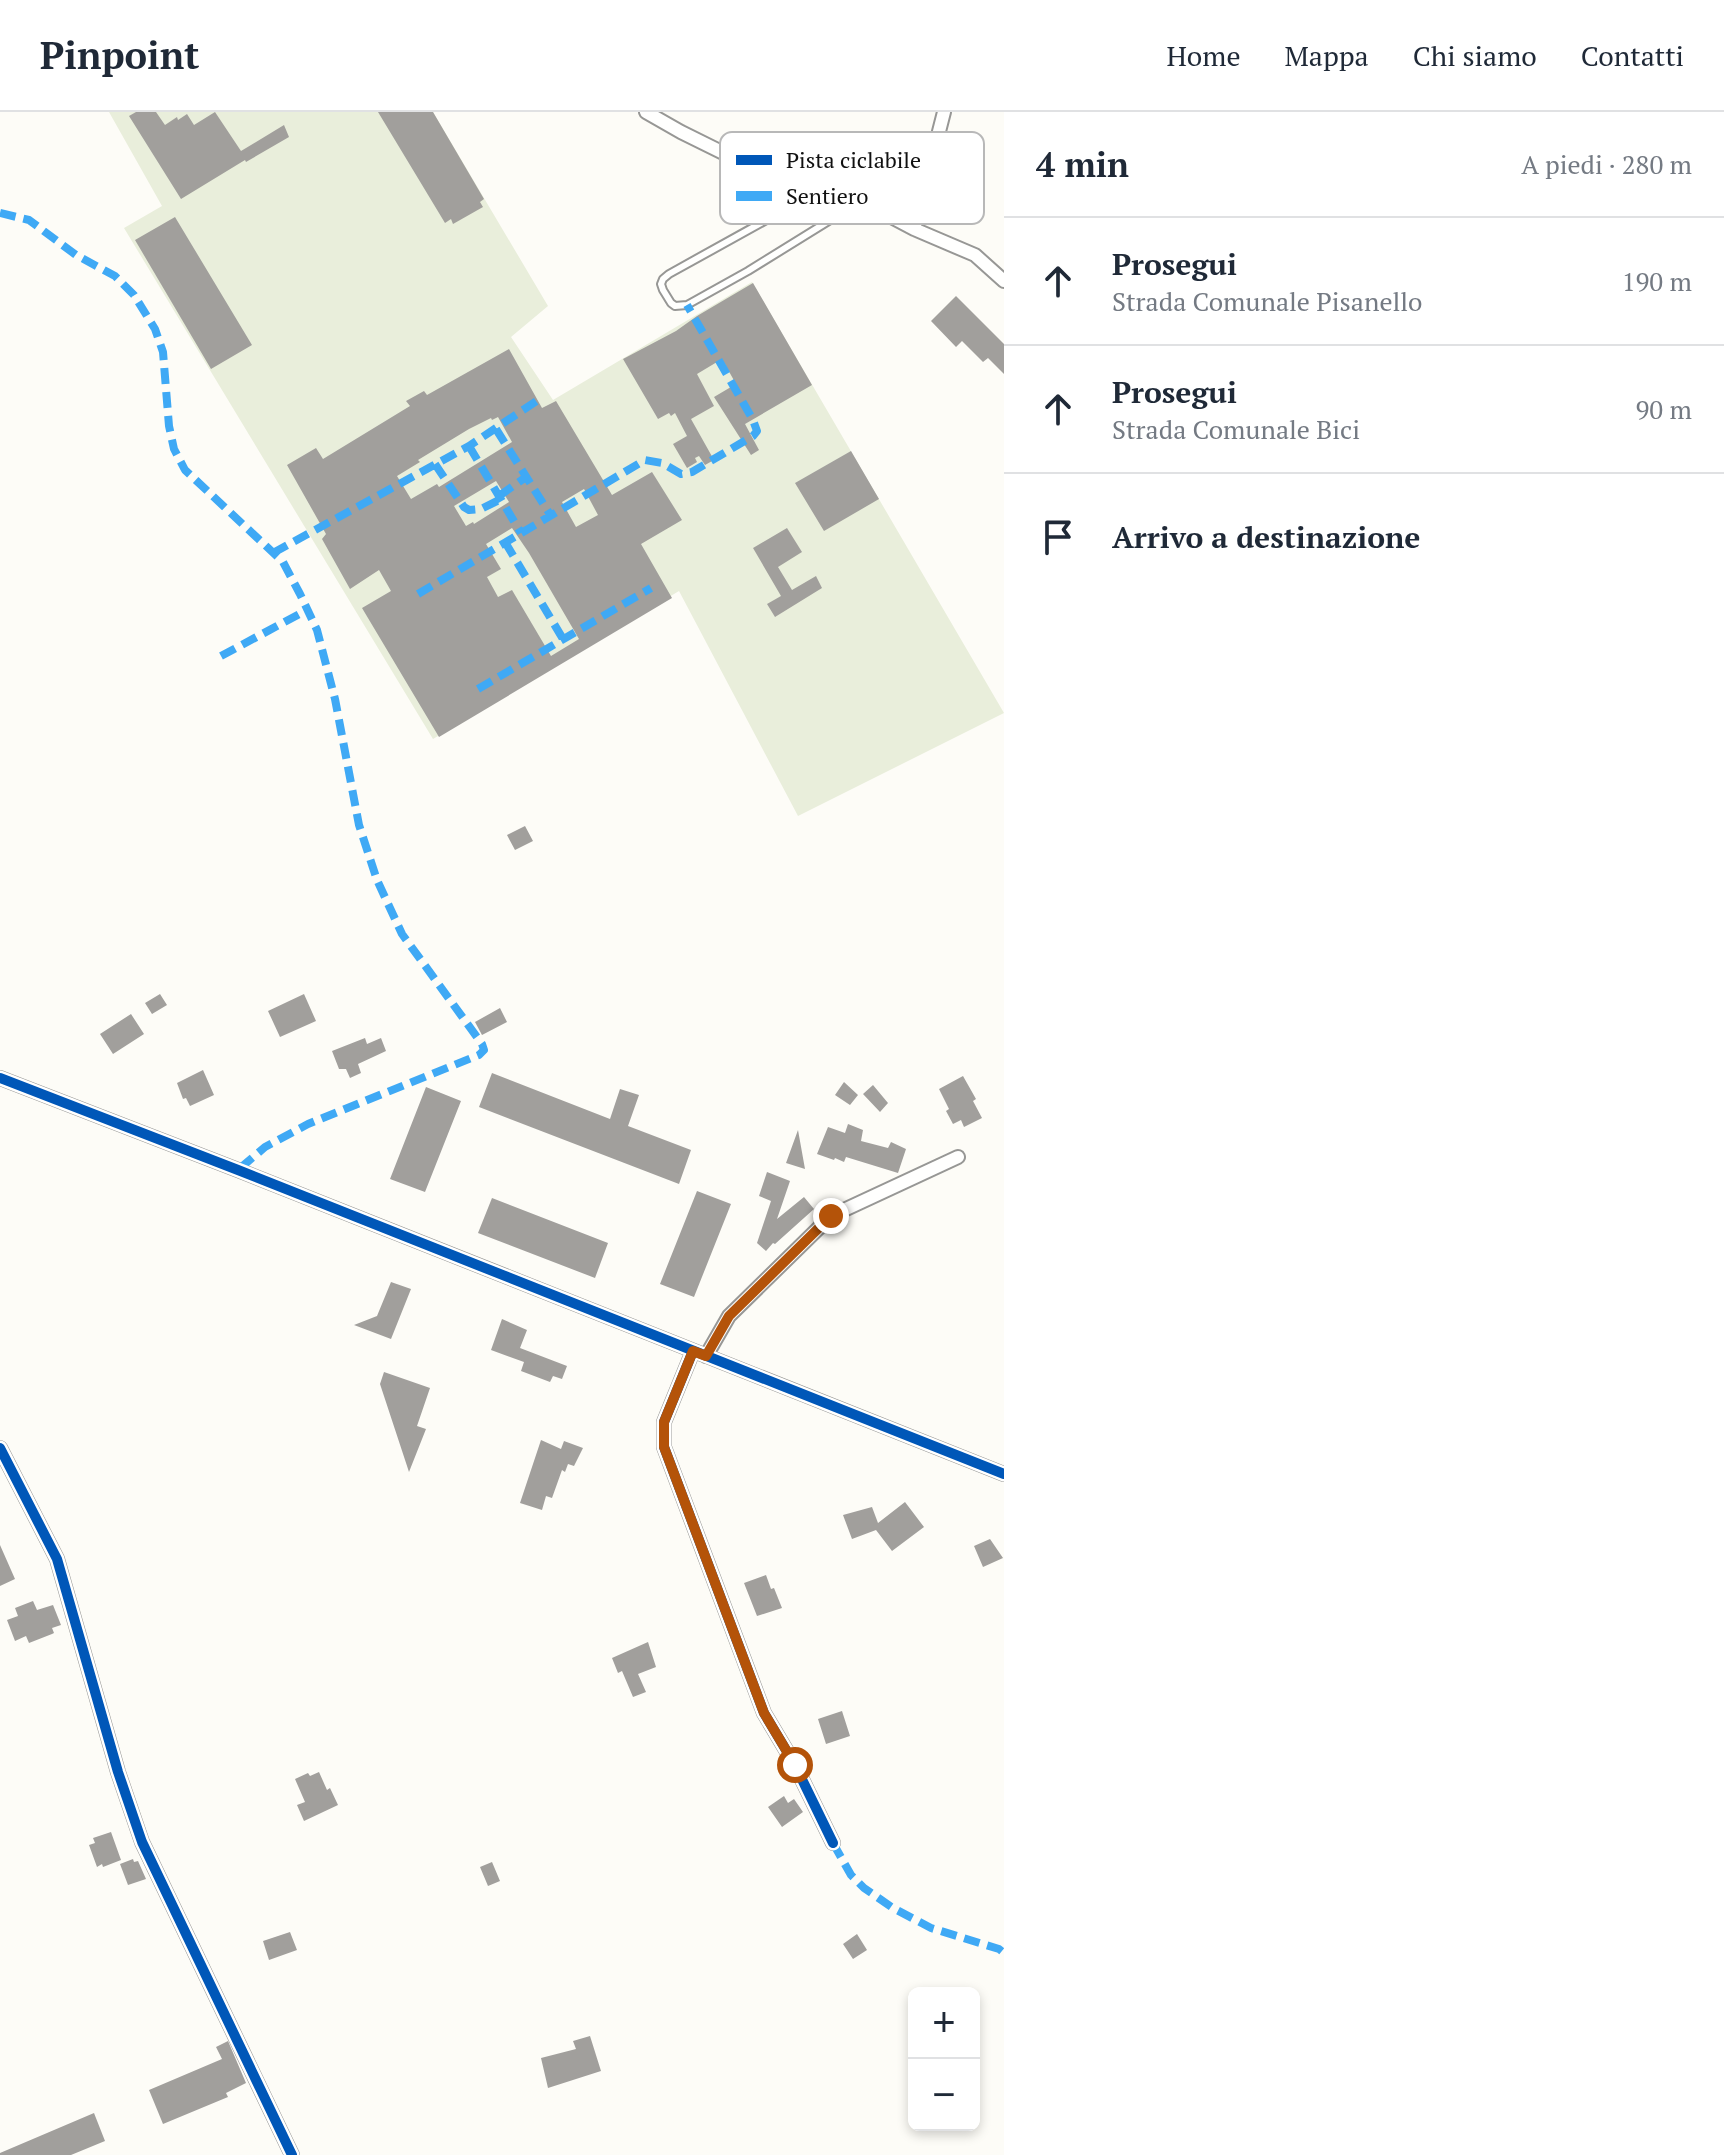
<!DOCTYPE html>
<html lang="it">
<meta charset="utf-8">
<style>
:root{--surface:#fff;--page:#f6f6f7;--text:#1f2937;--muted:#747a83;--line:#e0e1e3}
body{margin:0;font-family:"PT Serif",serif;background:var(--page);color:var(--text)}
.controls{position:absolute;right:24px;bottom:24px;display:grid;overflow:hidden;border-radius:12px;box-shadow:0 4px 12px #0003}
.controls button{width:72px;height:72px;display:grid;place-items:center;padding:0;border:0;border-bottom:2px solid var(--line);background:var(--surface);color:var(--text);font:40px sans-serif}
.stop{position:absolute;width:24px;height:24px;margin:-18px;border:6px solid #b45309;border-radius:50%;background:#fff}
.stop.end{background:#b45309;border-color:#fff;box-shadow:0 2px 8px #0008}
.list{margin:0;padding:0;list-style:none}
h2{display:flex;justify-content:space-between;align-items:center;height:104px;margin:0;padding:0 32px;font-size:34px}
h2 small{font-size:26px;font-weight:400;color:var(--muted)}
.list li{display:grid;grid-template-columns:52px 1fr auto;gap:24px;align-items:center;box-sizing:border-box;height:128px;padding:0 32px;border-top:2px solid var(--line)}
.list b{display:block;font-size:30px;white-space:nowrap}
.list p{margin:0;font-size:26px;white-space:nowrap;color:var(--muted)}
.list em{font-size:26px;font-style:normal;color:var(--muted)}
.icon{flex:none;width:44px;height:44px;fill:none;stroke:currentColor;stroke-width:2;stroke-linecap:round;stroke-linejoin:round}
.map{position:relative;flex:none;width:1004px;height:2043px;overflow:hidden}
header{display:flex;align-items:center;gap:48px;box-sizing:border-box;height:112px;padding:0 40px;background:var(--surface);border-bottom:2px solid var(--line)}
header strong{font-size:38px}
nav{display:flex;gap:44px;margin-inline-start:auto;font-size:28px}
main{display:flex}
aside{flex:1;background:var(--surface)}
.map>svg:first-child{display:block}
.cemetery{fill:#e9eedb}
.building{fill:#a19f9c;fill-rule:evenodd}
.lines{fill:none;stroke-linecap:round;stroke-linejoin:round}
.lane-casing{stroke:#979795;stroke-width:10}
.street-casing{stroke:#979795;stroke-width:16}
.lane{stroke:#fffffe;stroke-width:6}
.street{stroke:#fffffe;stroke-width:12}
.quiet{stroke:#3fa9f5;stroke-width:8;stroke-dasharray:16 8;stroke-linecap:butt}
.cycleway-casing{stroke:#fff;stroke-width:15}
.cycleway{stroke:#0057b8;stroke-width:10}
.route{stroke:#b45309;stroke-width:10}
.key{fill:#fff;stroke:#b8b8b8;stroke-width:2}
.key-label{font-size:22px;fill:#111}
</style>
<header>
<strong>Pinpoint</strong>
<nav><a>Home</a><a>Mappa</a><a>Chi siamo</a><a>Contatti</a></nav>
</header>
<main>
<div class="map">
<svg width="1004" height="2043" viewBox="0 0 1004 2043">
<rect width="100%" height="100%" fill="#fdfcf7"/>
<path class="cemetery" d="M109 0H433L548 194 511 225 553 288 752 170 1004 601 798 704 679 479 433 627 124 116 162 94Z"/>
<path class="building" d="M136 0H156L165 13 177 5 178 8 187 2 194 13 215 0 241 39 284 13 289 25 246 50 245 48 181 87 129 4Z
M378 0H433L484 87 480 90 483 95 453 112 451 107 445 111Z
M175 105 252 233 211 257 135 128Z
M753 171 812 273 745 312 759 338 751 343 714 285 736 272 722 247 697 262 714 294 691 307 714 348 705 353 699 344 695 346 697 350 687 356 673 332 687 324 675 301 671 304 669 301 658 307 623 247 676 219 697 204Z
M956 184 1004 232V262L988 246 983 250 962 229 956 235 931 209Z
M509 237 542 296 556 289 612 383 652 360 682 408 641 432 672 486 439 625 362 496 391 479 379 458 350 477 322 427 326 422 287 353 316 336 323 347 410 294 406 289 424 279 427 283ZM498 305 512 330 439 375 437 372 411 387 397 364 420 350 418 348 469 317 491 306 492 308ZM496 369 509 390 474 412 473 410 466 414 454 394ZM584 377 598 403 576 415 562 390ZM512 416 529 441 579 527 551 544 512 478 498 485 487 465 501 457 486 432Z
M851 339 879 387 824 419 795 371Z
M787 416 802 440 778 455 792 478 816 464 822 476 775 505 767 492 781 484 753 436Z
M525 714 533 729 515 738 507 723Z
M160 882 167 893 152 902 145 891Z
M304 882 316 909 280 925 268 899Z
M500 896 507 910 482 923 475 910Z
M131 902 144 922 113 942 100 922Z
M365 926 367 932 381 926 386 939 358 952 361 961 350 966 346 957H339L332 939Z
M203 958 214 983 190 994 186 986 183 987 177 971Z
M492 961 610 1007 620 977 639 983 628 1014 691 1038 679 1072 479 995Z
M963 964 976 987 973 989 982 1006 964 1015 961 1008 953 1012 946 999 949 997 939 977Z
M844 970 858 983 850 993 835 983Z
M873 973 888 991 880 1000 863 982Z
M426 975 461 989 425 1080 390 1067Z
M848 1012 863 1018 861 1029 888 1036 891 1030 906 1037 898 1061 846 1045 844 1050 835 1046 834 1048 817 1042 828 1015 845 1021Z
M798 1018 805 1057 786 1051Z
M767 1060 790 1069 777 1107 804 1085 814 1097 775 1132 773 1131 766 1139 757 1131 771 1089 759 1084Z
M697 1079 731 1092 694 1185 660 1172Z
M492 1086 608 1131 595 1166 478 1121Z
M391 1170 411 1177 391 1227 354 1213 377 1204Z
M502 1207 527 1218 520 1236 567 1254 562 1267 553 1264 550 1270 521 1259 524 1250 491 1238Z
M384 1260 430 1276 417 1314 426 1317 409 1360 380 1272Z
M541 1328 561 1337 564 1329 583 1336 574 1354 568 1352 565 1360 562 1358 552 1386 546 1384 542 1398 520 1391Z
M905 1390 924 1415 892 1439 876 1418 852 1427 843 1403 872 1395 878 1411Z
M990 1427 1003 1446 983 1455 974 1434Z
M0 1433 15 1467 0 1474Z
M766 1463 771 1477 774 1476 782 1496 757 1504 744 1471Z
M33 1489 37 1498 53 1493 61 1513 52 1516 54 1521 52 1522 29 1531 26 1524 15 1529 7 1508 18 1504 15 1496Z
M648 1530 656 1555 638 1562 646 1580 633 1585 622 1559 618 1561 612 1546Z
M842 1599 850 1624 826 1632 818 1607Z
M319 1660 327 1678 330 1676 338 1693 304 1709 297 1693 305 1690 295 1667 308 1661 310 1664Z
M784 1684 788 1691 794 1687 803 1700 782 1715 768 1695Z
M111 1720 121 1748 103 1755 102 1752 97 1755 89 1733 95 1731 93 1726Z
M133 1747 134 1750 138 1749 146 1767 128 1773 120 1752Z
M492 1750 500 1769 488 1774 480 1755Z
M290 1820 297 1838 269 1848 263 1829Z
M857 1822 867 1838 853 1847 843 1832Z
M590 1924 601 1959 548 1976 541 1946 576 1937 573 1929Z
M228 1929 246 1971 226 1981 228 1985 163 2012 149 1978 222 1947 216 1935Z
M94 2001 105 2029 71 2043H0V2041Z"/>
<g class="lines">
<g class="lane-casing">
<path id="lane" d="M833 106 806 95 788 96 669 162 663 167 661 172 663 178 671 191 675 194 687 193 748 159 861 89"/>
</g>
<g class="street-casing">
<path id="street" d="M646 0 681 20 774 66 842 82 861 89 914 117 975 143 1004 169
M914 117 944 0
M0 966 238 1058 1004 1362
M693 1239 664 1310V1335L764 1601 795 1653 833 1731
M706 1244 729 1204 831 1104 958 1045
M0 1336 57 1447 118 1660 142 1730 292 2043"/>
</g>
<use href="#lane" class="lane"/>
<use href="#street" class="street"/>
<path class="quiet" d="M0 101 29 108 76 143 115 164 134 183 155 217 163 240 169 314 174 337 185 358 283 450 300 482 317 518 335 587 359 713 377 768 402 822 482 932 484 938 479 943 308 1012 265 1035 238 1058
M496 317 551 404
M469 334 521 421
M435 352 464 395 469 398 481 397 501 387
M499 384 526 365
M505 430 563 527
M273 441 469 334 541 286
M418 482 645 348 662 351 681 362 692 360 753 324 757 319 753 308 687 193
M221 544 307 498
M478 577 651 476
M833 1731 851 1763 864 1776 893 1796 931 1816 999 1837 1004 1841"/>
<g class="cycleway-casing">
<path id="cycleway" d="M0 966 238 1058 1004 1362
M693 1239 664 1310V1335L764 1601 795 1653 833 1731
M0 1336 57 1447 118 1660 142 1730 292 2043"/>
</g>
<use href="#cycleway" class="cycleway"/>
</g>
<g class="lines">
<path class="route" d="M795 1653 764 1601 664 1335V1310L693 1239 706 1244 729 1204 831 1104"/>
</g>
<rect x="720" y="20" width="264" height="92" rx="12" class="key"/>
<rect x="736" y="43" width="36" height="10" fill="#0057b8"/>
<rect x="736" y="79" width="36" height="10" fill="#3fa9f5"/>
<g class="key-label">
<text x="786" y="56">Pista ciclabile</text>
<text x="786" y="92">Sentiero</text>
</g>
</svg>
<div class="controls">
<button>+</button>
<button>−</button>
</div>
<div class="stop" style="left:795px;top:1653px"></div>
<div class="stop end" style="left:831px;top:1104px"></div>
</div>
<aside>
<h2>4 min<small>A piedi · 280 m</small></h2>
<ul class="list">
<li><svg class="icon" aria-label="ahead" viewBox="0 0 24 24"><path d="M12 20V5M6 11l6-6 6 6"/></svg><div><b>Prosegui</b><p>Strada Comunale Pisanello</p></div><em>190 m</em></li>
<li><svg class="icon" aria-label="ahead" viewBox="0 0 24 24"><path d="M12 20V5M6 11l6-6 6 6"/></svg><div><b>Prosegui</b><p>Strada Comunale Bici</p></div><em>90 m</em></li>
<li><svg class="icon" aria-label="arrive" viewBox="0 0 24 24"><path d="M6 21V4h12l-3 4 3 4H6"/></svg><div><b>Arrivo a destinazione</b></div></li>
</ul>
</aside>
</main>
